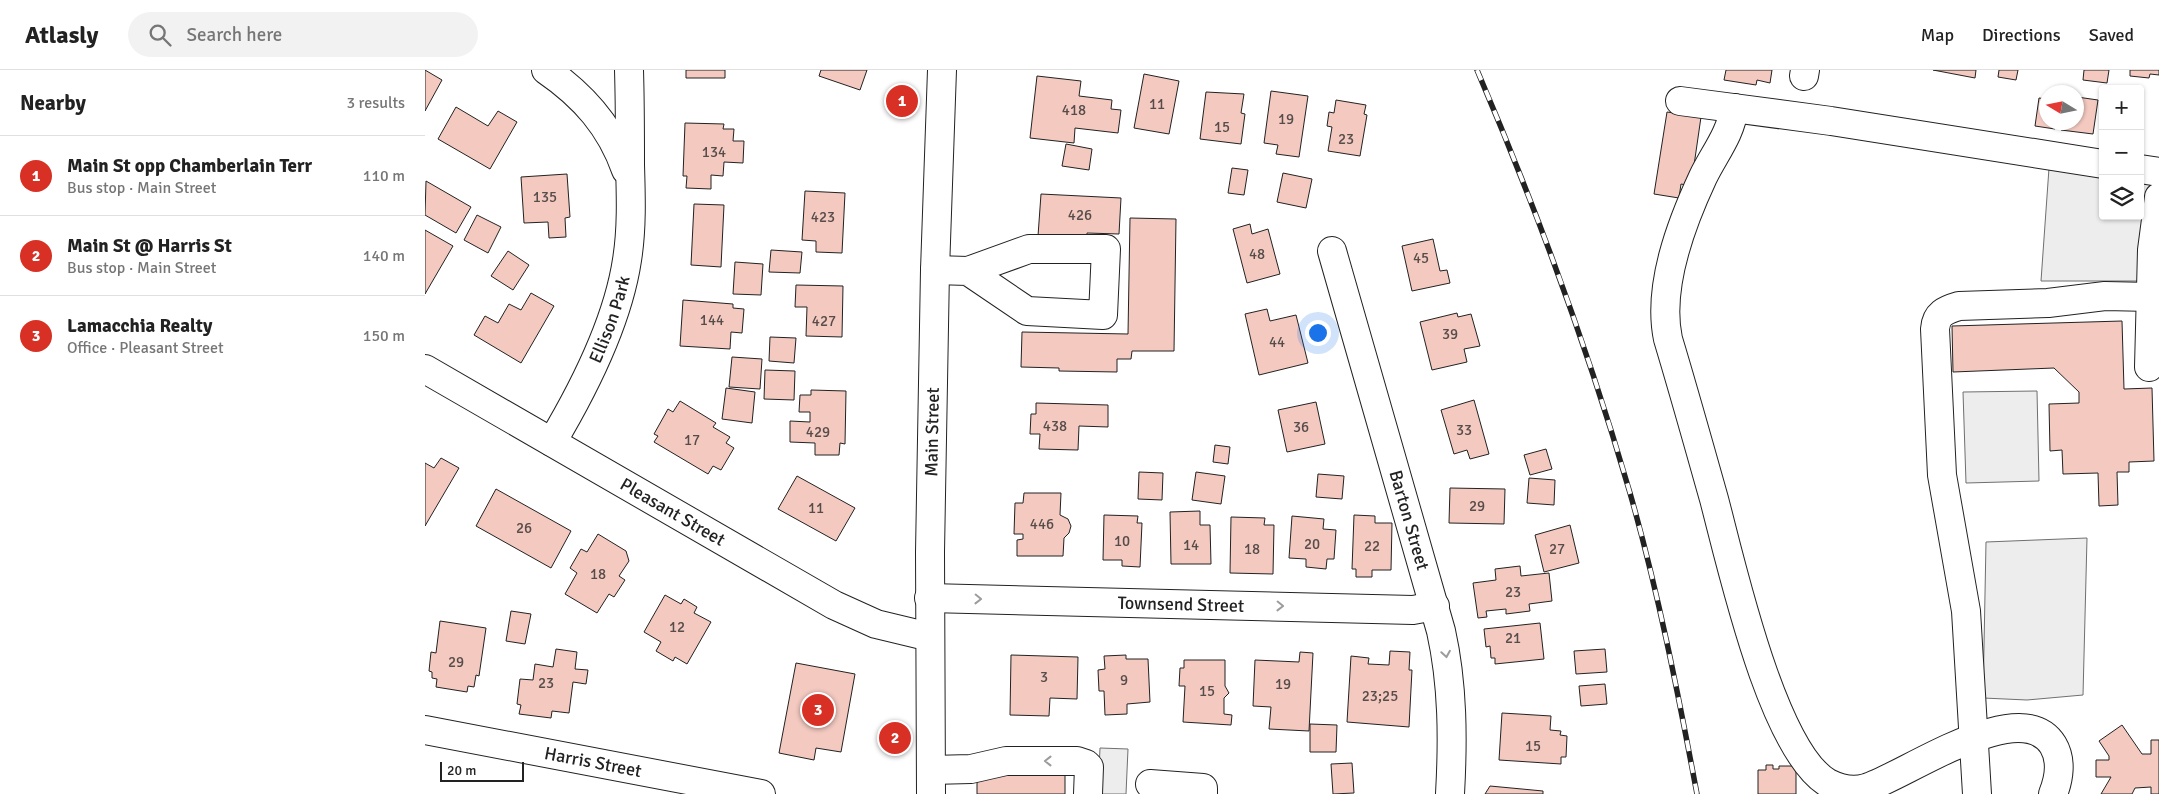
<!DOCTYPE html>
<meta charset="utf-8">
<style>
:root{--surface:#fff;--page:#f2f2f2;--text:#222;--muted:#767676;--line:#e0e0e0;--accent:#d93025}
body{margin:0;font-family:Signika,sans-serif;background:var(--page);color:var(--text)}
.controls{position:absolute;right:15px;top:15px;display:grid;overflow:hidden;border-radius:5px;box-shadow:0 1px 4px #0004}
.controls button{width:45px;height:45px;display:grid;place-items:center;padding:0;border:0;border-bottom:1px solid var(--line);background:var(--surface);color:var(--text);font:25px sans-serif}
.compass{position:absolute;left:1614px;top:15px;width:45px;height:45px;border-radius:50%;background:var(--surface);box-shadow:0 1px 4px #0004;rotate:280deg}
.scale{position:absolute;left:15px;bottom:12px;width:84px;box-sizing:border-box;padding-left:5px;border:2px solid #222;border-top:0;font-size:14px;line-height:18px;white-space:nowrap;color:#222;-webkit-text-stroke:4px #fff;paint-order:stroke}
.you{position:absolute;left:892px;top:262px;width:18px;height:18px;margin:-12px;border:4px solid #fff;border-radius:50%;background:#1a73e8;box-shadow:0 0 0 8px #1a73e833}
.badge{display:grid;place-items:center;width:32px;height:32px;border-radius:50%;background:var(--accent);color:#fff;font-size:16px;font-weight:700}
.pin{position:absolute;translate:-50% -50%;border:2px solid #fff;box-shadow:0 1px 5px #0006}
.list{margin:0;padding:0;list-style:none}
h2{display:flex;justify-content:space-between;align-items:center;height:65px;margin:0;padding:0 20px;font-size:21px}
h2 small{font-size:16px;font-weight:400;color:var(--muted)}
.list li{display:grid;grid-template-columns:32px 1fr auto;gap:15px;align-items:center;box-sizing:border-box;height:80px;padding:0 20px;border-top:1px solid var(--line)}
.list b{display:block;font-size:19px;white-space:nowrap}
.list p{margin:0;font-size:16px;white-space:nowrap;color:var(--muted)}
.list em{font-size:16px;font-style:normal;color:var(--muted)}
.icon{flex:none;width:28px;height:28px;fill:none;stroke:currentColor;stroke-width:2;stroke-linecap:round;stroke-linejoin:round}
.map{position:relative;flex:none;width:1734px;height:724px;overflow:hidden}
header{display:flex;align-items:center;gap:30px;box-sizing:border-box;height:70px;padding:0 25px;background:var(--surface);border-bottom:1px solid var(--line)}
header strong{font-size:24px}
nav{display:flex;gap:28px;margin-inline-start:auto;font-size:18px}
.search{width:350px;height:45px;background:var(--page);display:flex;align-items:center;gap:12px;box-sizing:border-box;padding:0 18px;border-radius:28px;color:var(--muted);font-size:19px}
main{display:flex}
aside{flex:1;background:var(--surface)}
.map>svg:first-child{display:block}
.parking{fill:#ededed;stroke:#6f6f6f}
.building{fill:#f3c9c0;stroke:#222}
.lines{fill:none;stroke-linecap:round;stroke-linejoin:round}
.minor-casing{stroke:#222;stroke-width:30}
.major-casing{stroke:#222;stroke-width:30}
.minor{stroke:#fff;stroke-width:28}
.major{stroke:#fff;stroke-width:28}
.rail-casing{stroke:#222;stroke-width:5.5}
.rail{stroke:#fff;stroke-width:4;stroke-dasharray:11;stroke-linecap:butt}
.oneway{stroke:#9c9c9c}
.labels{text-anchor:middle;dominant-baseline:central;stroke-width:4;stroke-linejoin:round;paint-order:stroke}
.number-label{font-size:15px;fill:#564c4a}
.street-label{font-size:18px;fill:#222;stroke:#fff}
</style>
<header>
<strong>Atlasly</strong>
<div class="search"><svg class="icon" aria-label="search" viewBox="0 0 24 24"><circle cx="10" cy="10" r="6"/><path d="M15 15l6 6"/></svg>Search here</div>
<nav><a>Map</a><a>Directions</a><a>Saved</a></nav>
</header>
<main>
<aside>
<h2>Nearby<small>3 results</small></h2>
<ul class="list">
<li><span class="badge">1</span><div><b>Main St opp Chamberlain Terr</b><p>Bus stop · Main Street</p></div><em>110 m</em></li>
<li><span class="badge">2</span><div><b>Main St @ Harris St</b><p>Bus stop · Main Street</p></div><em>140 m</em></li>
<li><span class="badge">3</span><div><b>Lamacchia Realty</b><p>Office · Pleasant Street</p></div><em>150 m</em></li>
</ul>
</aside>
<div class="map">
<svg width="1734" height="724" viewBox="0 0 1734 724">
<rect width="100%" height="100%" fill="#fff"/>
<path class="parking" d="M1624 98 1678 105V146H1715V109L1725 111 1719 211H1616Z
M1612 321 1614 411 1541 413 1538 322Z
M1662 468 1658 625 1602 630 1558 628 1561 472Z
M675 678 703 679 701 724H673Z"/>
<path class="building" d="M0 0 17 10 0 41Z
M261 0H300V8H261Z
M396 0H442L435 20 394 6Z
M1301 0H1347L1345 13 1332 10 1331 15 1299 10Z
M1508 0H1551L1550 8Z
M1574 0H1593L1591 10 1573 7Z
M1659 0H1684L1682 13 1658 10Z
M1705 0H1734V5L1725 4 1724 8 1705 6Z
M719 4 754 11 744 64 709 58Z
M612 6 656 11 654 26 687 30 686 39 696 40 693 63 650 58 649 73 605 68Z
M846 21 883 26 874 87 851 84 853 75 839 73Z
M781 22 819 24 816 43 820 44 816 74 775 69Z
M1652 27 1673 30 1668 64 1636 60 1637 52H1652Z
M1614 28 1622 29V52H1631L1630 59 1610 56Z
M911 30 941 35 939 44 942 45 935 86 903 81 907 57 902 56 904 42 909 43Z
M31 37 63 56 73 41 92 52 65 99 13 69Z
M1242 42 1276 47 1266 116 1256 114 1254 128 1229 124Z
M260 53 299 54 298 59H309L308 71H319L318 93 299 92 298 106 286 105V119L261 118 262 106H258Z
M641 74 667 79 664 100 637 96Z
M807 98 823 100 819 125 803 123Z
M858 103 887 109 881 138 852 132Z
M142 104 145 147 140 148 141 167 124 168 123 152 99 153 96 107Z
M1 111 46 137 31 163 0 145Z
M380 121 420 123 417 183 391 182V171L377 170Z
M616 124 696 128 694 164 662 163V169L613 166Z
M269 134 299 135 296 197 266 195Z
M52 145 76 157 63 183 39 170Z
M705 148 751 149 749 281H707L706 289H692V302L634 301V298L596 297 597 262 703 264Z
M825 154 827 164 843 159 855 204 822 213 808 159Z
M0 160 28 176 0 224Z
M1008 169 1015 201 1022 200 1025 213 987 221 977 176Z
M346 180 377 182 375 203 344 202Z
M83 181 104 195 88 220 66 206Z
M310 192 338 194 336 225 308 224Z
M371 215 418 216 417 267 381 266 382 237H370Z
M106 223 129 236 96 293 49 265 60 246 73 253 84 234 96 240Z
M258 230 308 234V238L319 239 317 263 306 262 305 279 255 276Z
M842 239 845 251 871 245 883 293 834 305 820 244Z
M1032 243 1033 247 1046 244 1055 276 1039 279 1042 292 1007 300 995 252Z
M1697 251 1699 319 1727 318 1729 391 1704 392V402H1692L1693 435 1674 436 1673 403 1638 404 1637 380 1625 381 1624 334 1654 333V322L1629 298 1528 302 1527 256Z
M345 267 371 268 369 293 344 291Z
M307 287 337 289 335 319 304 317Z
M340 300 370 301 369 330 339 329Z
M301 318 330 322 327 353 297 349Z
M386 320 421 321 420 374 415 373 414 385H390V373L365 372V351L385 352V342H374L375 325H386Z
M1049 330 1064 384 1045 389 1042 380 1029 384 1016 340Z
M255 331 291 353 288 357 305 367 301 373 309 378 296 400 288 396 283 404 229 372 233 366 229 364 243 339 248 342Z
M891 332 900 374 862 382 853 340Z
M611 333 683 335V357L654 356 653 380 614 379 615 364H605L606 344H611Z
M790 375 805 377 803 394 788 392Z
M1121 379 1127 399 1105 405 1099 385Z
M16 388 34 398 0 456V393L9 398Z
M714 402 738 403 737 430 713 429Z
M771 402 800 406 796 434 767 430Z
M893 404 919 406 917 429 891 427Z
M372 406 430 438 411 471 353 439Z
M1104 408 1130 410 1129 435 1102 433Z
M1025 418 1080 419 1079 454 1024 453Z
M71 419 146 461 126 498 51 456Z
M599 423H636L635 445 643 449 646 456 644 463 639 468 638 486H592V470L598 469V464H589L590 433H598Z
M775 441V455H785L786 494H746L745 442Z
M679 445 713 446 712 453H717L715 497 697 496V490H678Z
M929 445 950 446V453H967L966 500H947V507H931V499H927Z
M867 446 899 449 898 459 911 460 909 489H902L901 499 881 497V489L864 488Z
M806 447 840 448 839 455H849L848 504 805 503Z
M1145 455 1154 493 1119 502 1110 465Z
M173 464 201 481 204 491 194 506 200 510 189 527 184 524 172 543 140 524 152 503 145 498 156 479 162 482Z
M1095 496 1096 506 1124 503 1127 531 1104 534 1105 541 1081 544V539L1061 541 1062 547 1053 548 1048 513 1071 510 1070 499Z
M240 525 256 534 259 529 272 537 269 543 286 552 262 594 250 587 248 591 231 581 236 572 219 562Z
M86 541 106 544 100 574 81 571Z
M15 551 61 558 54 606 51 605 49 617 43 616 42 622 11 617 12 609 7 608V602L4 601 6 582 11 583Z
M1115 553 1119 589 1070 594V588H1066L1065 576 1061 577 1059 559Z
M131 579 152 582 150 599 163 600 161 614 148 612 144 643 127 641 126 648 94 644 96 635 92 634 95 609 108 610 110 594 128 597Z
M1180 579 1182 602 1151 604 1149 581Z
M965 581 985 582 984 600H987L984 657 922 652 926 586 944 588 943 594 964 595Z
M875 582 888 583 884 661 844 659 846 637 828 636 830 590 874 592Z
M586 585 653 587 652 629 625 628 624 646 585 645Z
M701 585V589H723L725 632 702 634V644L680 645 679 621H674L673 600 680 599 679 586Z
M759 590H800V616L804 623 799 628V644L807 645 806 655 758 652 760 616H754L755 598H759Z
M371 593 430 604 416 682 391 678 389 690 354 683Z
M1180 614 1182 634 1156 636 1154 616Z
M1077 643 1126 646 1125 660 1136 661 1135 665 1142 666 1141 687H1136V694L1074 690Z
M885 654 912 655 911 682H885Z
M1697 655 1717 684H1726V670H1734V724H1726V717L1710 718 1707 724H1676L1686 707H1671V690H1684V686L1674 671Z
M927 693 929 723 908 724 906 694Z
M1341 695H1348V699H1354V696H1371V724H1333V700H1341Z
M552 704H640V724H552Z
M1065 716 1118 721V724H1060Z"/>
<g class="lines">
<g class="minor-casing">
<g id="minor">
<path d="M121 0C159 26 186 57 201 100"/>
<path d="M1379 6 1380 0"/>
<path d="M1255 31 1406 51 1678 94"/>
<path d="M1309 38C1306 64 1289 84 1278 107 1256 154 1232 217 1243 269 1259 322 1274 376 1289 429 1306 493 1347 680 1403 713 1415 719 1428 722 1441 718 1480 706 1596 623 1628 675 1637 690 1634 709 1628 724"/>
<path d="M1715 99 1734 102"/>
<path id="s1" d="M907 181 1016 561C1028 615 1028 670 1025 724"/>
<path d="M510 200 543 201 602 241 678 245 681 179H604L543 201"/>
<path d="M1724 297 1727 180 1734 127"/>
<path id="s2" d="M0 299 409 535 451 554 505 567"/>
<path id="s3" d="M127 372C158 320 193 250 202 190 207 159 206 127 205 95 205 63 205 32 204 0"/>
<path id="s4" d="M504 528 988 540 1010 536"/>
<path id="s5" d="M0 660 336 724"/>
<path d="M506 700 546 699 581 691H652L661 694 664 697 663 724"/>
<path d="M725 714 778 718V724"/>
<path d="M1552 724 1541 541 1517 405 1510 259C1511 244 1520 240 1534 236L1623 233 1680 226 1726 227"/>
</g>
</g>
<g class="major-casing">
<g id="major">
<path id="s6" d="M506 724 505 482 510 200 517 0"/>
</g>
</g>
<use href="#minor" class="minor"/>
<use href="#major" class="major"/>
<g class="rail-casing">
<path id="rail" d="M1052 0C1111 138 1163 279 1205 423 1233 521 1253 623 1272 724"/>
</g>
<use href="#rail" class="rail"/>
</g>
<defs><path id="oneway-chevron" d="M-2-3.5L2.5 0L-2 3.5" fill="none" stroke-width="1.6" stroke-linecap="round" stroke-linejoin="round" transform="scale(1.25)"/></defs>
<g class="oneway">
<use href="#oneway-chevron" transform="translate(553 529) rotate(1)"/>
<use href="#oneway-chevron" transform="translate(855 536) rotate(1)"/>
<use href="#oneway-chevron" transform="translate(1021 584) rotate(81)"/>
<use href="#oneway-chevron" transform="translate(623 691) rotate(180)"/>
</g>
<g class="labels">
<g class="number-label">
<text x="732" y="34">11</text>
<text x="649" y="40">418</text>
<text x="861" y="49">19</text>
<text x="797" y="57">15</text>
<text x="921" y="69">23</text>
<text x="289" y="82">134</text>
<text x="120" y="127">135</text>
<text x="655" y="145">426</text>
<text x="398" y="147">423</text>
<text x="832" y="184">48</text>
<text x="996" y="188">45</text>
<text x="287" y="250">144</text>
<text x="399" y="251">427</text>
<text x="1025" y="264">39</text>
<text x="852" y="272">44</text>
<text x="630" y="356">438</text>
<text x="876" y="357">36</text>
<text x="1039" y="360">33</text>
<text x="393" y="362">429</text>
<text x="267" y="370">17</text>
<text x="1052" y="436">29</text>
<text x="391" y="438">11</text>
<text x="617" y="454">446</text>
<text x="99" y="458">26</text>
<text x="697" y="471">10</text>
<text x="887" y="474">20</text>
<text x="766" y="475">14</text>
<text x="947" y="476">22</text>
<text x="827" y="479">18</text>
<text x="1132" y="479">27</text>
<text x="173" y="504">18</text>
<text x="1088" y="522">23</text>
<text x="252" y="557">12</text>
<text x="1088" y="568">21</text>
<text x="31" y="592">29</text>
<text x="619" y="607">3</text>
<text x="699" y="610">9</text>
<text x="121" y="613">23</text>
<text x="858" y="614">19</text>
<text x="782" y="621">15</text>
<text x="955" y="626">23;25</text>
<text x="1108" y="676">15</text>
</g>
<g class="street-label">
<text stroke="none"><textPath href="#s3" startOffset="136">Ellison Park</textPath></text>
<text stroke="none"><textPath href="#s6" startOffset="362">Main Street</textPath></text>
<text stroke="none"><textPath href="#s2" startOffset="286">Pleasant Street</textPath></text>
<text stroke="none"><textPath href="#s1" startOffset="280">Barton Street</textPath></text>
<text stroke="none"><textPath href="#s4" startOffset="252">Townsend Street</textPath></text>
<text stroke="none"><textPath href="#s5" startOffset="171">Harris Street</textPath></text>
</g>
</g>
</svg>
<div class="controls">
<button>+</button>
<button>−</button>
<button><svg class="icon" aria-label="layers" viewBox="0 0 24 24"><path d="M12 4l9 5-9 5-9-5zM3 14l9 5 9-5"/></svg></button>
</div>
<svg class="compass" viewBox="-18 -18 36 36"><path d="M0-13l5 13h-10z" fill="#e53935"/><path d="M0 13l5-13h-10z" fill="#767676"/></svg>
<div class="scale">20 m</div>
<div class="you"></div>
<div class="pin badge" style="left:477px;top:31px">1</div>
<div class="pin badge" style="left:470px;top:668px">2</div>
<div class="pin badge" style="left:393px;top:640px">3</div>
</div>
</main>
